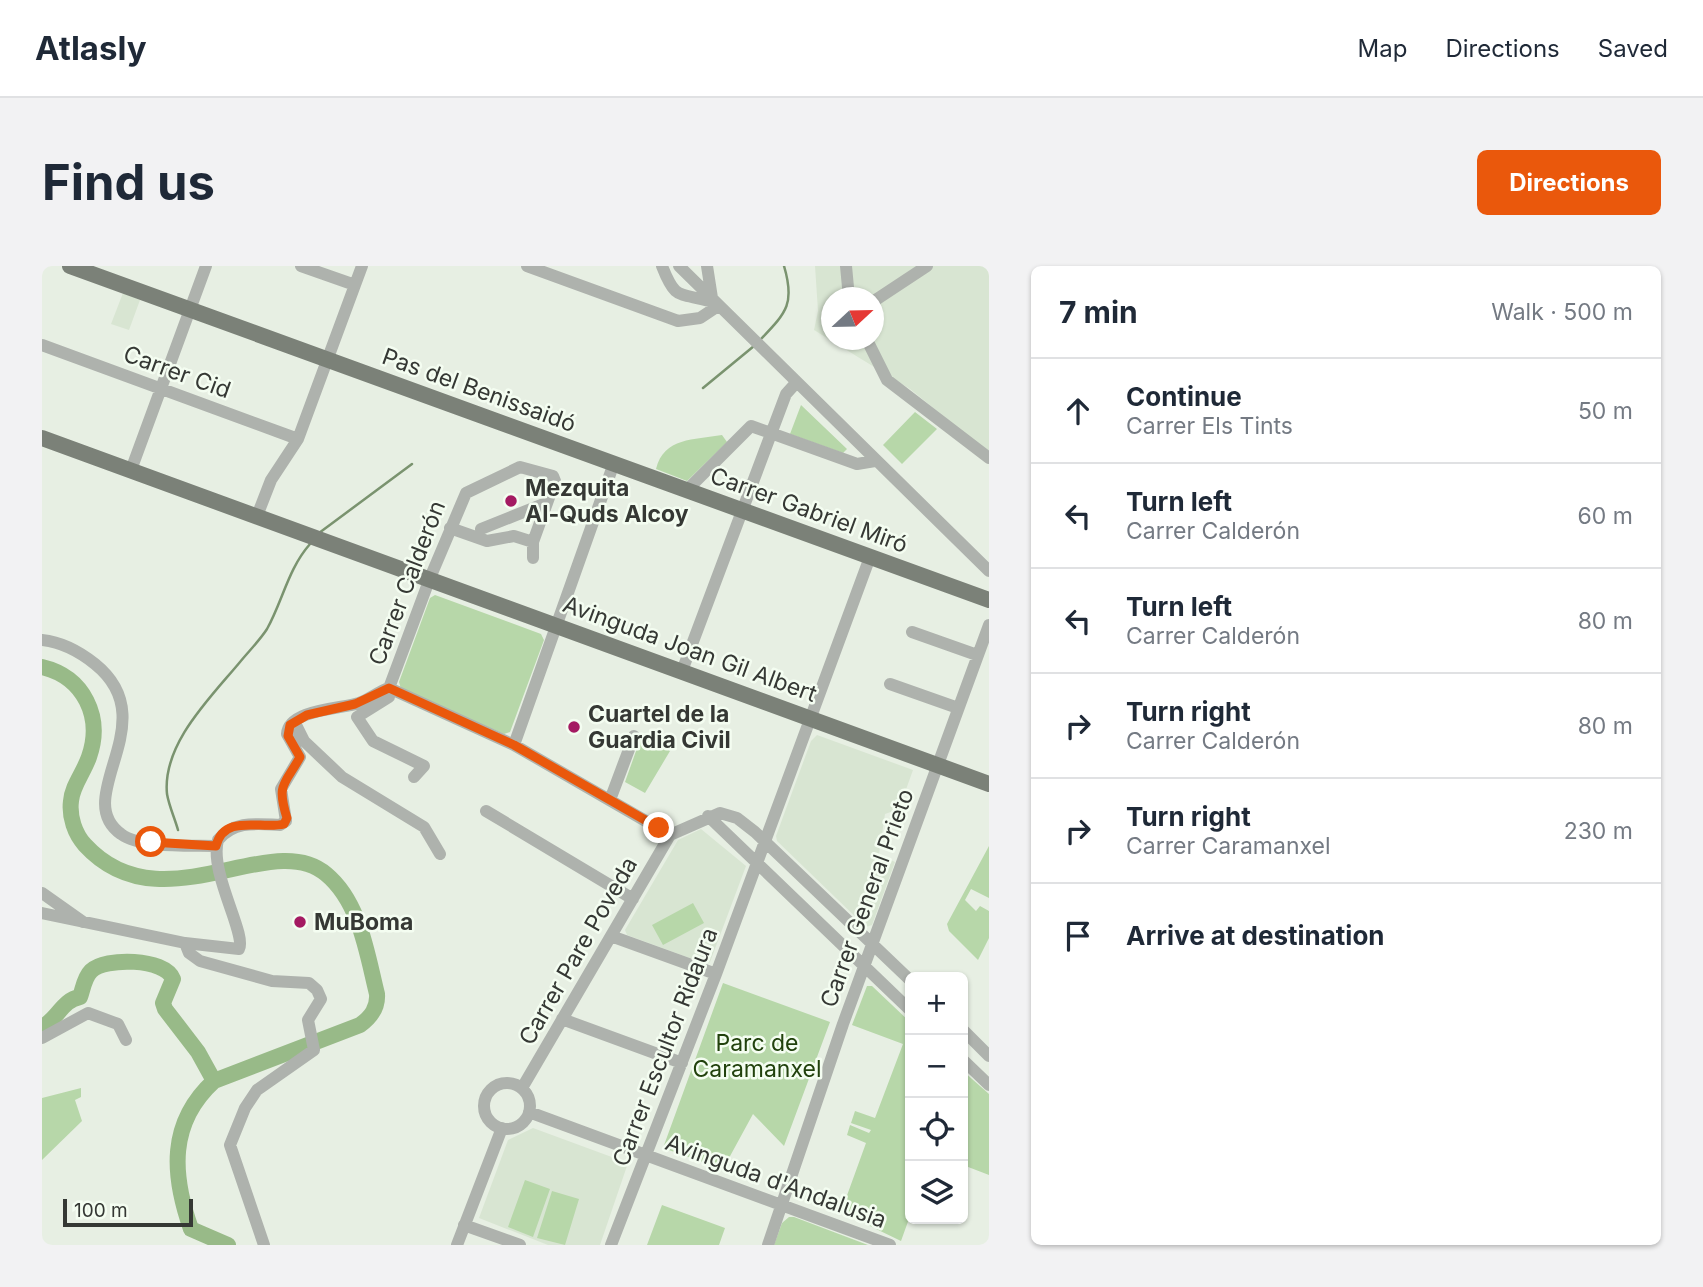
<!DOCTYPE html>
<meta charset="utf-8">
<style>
:root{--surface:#fff;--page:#f2f2f3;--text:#1f2937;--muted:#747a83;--line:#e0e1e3;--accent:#ea580c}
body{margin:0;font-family:Inter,sans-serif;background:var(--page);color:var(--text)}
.controls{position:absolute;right:21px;bottom:21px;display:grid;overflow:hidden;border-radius:10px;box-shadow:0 2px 5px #0004}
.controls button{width:63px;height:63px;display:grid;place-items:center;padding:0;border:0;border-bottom:2px solid var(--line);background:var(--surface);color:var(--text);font:35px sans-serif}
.compass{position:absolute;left:779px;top:21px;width:63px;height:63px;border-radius:50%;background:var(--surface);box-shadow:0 2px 5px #0004;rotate:68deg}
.scale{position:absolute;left:21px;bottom:18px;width:130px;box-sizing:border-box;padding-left:7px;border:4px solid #353834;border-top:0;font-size:19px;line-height:24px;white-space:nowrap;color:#353834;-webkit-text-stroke:5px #f4fdf1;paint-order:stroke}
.stop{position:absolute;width:21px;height:21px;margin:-16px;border:5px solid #ea580c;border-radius:50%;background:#fff}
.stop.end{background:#ea580c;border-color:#fff;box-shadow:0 2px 7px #0008}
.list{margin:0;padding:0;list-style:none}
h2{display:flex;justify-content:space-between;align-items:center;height:91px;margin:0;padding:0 28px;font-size:30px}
h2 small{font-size:23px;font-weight:400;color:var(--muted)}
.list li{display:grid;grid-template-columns:46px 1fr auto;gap:21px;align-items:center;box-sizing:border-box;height:105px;padding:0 28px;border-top:2px solid var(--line)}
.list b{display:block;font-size:26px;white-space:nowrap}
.list p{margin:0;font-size:23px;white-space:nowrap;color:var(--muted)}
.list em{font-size:23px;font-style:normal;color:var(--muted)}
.icon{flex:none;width:38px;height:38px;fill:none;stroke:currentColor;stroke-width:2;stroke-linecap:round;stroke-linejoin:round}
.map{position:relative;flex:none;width:947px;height:979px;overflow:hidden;border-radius:10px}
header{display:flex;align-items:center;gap:42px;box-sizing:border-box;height:98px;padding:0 35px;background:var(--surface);border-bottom:2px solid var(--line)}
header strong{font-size:33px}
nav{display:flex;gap:38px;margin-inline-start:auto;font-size:24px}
.intro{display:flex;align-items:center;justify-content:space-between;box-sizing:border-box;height:168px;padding:0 42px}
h1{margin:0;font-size:49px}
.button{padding:18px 32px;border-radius:10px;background:var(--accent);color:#fff;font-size:24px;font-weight:700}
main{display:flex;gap:42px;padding:0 42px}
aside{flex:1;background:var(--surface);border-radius:10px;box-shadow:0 2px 5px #0004}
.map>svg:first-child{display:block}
.built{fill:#d8e5d2;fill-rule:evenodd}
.green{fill:#b7d7a9}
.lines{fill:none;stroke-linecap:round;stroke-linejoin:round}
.stream{stroke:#7a936f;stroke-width:2.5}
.river{stroke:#98ba88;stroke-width:16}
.minor{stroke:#aeb2ad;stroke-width:12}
.major{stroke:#7b8178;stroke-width:16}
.route{stroke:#ea580c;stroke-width:9}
.poi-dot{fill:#a41a62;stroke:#f4fdf1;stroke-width:2.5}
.labels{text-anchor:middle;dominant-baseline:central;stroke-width:5;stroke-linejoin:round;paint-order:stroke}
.street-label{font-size:23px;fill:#353834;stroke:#f4fdf1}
.poi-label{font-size:23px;font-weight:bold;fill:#353834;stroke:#f4fdf1;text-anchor:start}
.park-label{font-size:23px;fill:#21410c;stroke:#f4fdf1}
</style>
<header>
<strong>Atlasly</strong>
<nav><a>Map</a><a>Directions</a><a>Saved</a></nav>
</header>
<div class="intro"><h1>Find us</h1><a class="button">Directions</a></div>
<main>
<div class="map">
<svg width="947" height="979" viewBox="0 0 947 979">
<rect width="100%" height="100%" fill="#e7efe3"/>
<path class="built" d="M773 0H947V187L868 123 772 64 776 45ZM790 32H832V74H790Z
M81 27 98 34 87 64 69 58Z
M775 469 871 504 857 543 843 548 837 588 853 596 830 659 824 661 735 575 734 570 769 475Z
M659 563 704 600 668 696 664 698 585 669 583 664 636 574Z
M491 862 586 897 558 979H506L437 952 466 874Z"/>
<path class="green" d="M759 139 805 183 801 187 748 168Z
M873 146 895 163 860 198 841 179Z
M680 169 685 176 645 215 614 203C622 171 652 174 680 169Z
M393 329 499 368 502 374 468 466 462 468 359 423 357 416 388 332Z
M603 470 628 485 603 527 583 516 599 471Z
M947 580V632L929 623 923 634 934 645 938 640 947 645V672L936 694 907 665 905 658Z
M651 637 662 657 621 679 610 659Z
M681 717 788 756 742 880 711 848 681 903 621 882Z
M825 720H830L868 756V950L859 975 799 946 824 877 805 869 808 859 827 867 829 864 809 857 813 845 833 852 861 778 810 759Z
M921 805 947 828V909L921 899Z
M39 822V831L33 834 40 855 0 894V832Z
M483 914 508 923 491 971 466 961Z
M510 925 537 933 523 979 495 972Z
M620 939 683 962 677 979H605Z
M747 951H752L826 979H732L740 957Z"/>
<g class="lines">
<path class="stream" d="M719 73C745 46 753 37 742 0
M661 122 712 80
M277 267 370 198
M136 564C133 553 127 540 125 528 120 478 169 431 198 396 207 385 218 374 225 363 241 334 246 303 268 278"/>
<path class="river" d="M0 401C42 411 61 451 47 491 42 506 30 520 29 535 27 551 33 568 43 579 119 662 229 561 284 608 318 636 325 688 335 728 336 742 329 751 318 759L172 815C126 857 130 909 149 963L186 979
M0 761C16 753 20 734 38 731 41 723 42 712 49 705 63 691 123 692 131 713L121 737 123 743 156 786 172 815"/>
<path class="minor" d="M259 0 313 19
M485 0 636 55 658 52 676 40
M620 0C634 36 637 26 671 36
M637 0 947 305
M665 0 670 32
M804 0 807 32
M832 35 885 0
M825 74 845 114 947 192
M0 79 256 173
M89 204 164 0
M646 223 709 160 815 198 833 195
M215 250 229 214 256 173 320 0
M408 262 445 275 472 270 491 276
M439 263 504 237
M870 366 935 389
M0 374C19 376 38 386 53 398 125 456 27 531 79 568 99 583 150 579 174 580
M640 405 744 128 753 118
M848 418 916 442
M347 422 472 479 628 569
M252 455 262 475 300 511 382 561 398 588
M472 479 572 197
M372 511 382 500 331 475 315 451 347 431V422L388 312 424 227 478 201 511 210 513 215 491 276V292
M568 534 592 470
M444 545 591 633
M666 550 868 744
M0 627 41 656
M0 647 143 677 197 683C205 668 167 607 176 574 193 554 215 558 238 559L244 555 239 523 258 491 245 468C247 443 299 443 317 437 328 433 336 426 347 422
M569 670 674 708
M143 677 147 687 158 695 230 715 267 717 275 724 279 733 266 754 272 784 215 824 203 842 188 879 222 979
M520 753 640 797
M921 764 947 790
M0 772 46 747 76 758 84 774
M921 794 947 819
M442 840a23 23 0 1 1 46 0a23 23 0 1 1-46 0Z
M480 822 628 569 678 547 695 552 713 566 868 714
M487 846 848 979
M422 959 478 979
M415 979 460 862
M569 979 674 708 828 291
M726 979 801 758 947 359"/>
<path class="major" d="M28 0 947 334
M0 172 947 518"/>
</g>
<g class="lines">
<path class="route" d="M109 576 174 580C182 547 220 564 242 558L245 552C234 517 243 519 258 491L246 470 248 459 265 449 313 438 347 422 472 479 617 562"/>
</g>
<g class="poi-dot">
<circle cx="469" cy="235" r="7"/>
<circle cx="532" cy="461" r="7"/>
<circle cx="258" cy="656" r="7"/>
</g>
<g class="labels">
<g class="street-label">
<text transform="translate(135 106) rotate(20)">Carrer Cid</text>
<text transform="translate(437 124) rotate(20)">Pas del Benissaidó</text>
<text transform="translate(767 244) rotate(20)">Carrer Gabriel Miró</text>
<text transform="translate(365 317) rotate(-69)">Carrer Calderón</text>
<text transform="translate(648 383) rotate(20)">Avinguda Joan Gil Albert</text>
<text transform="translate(825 632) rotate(-70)">Carrer General Prieto</text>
<text transform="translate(536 685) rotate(-60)">Carrer Pare Poveda</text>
<text transform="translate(623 781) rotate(-69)">Carrer Escultor Ridaura</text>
<text transform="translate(734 915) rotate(20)">Avinguda d'Andalusia</text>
</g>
<g class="poi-label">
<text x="483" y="222">Mezquita<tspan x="483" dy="26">Al-Quds Alcoy</tspan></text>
<text x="546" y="448">Cuartel de la<tspan x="546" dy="26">Guardia Civil</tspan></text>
<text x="272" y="656">MuBoma</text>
</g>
<g class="park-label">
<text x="715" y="777">Parc de<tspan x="715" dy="26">Caramanxel</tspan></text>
</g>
</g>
</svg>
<div class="controls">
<button>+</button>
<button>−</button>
<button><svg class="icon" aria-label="locate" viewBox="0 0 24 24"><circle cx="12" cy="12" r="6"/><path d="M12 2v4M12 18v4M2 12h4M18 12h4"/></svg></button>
<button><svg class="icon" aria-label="layers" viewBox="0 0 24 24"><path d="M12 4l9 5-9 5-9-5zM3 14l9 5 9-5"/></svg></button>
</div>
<svg class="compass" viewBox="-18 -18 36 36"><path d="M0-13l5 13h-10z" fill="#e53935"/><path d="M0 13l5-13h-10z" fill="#747a83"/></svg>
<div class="scale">100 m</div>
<div class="stop" style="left:109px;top:576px"></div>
<div class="stop end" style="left:617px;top:562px"></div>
</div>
<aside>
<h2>7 min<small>Walk · 500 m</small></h2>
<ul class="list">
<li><svg class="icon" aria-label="ahead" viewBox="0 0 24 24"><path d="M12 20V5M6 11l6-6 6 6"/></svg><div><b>Continue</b><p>Carrer Els Tints</p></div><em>50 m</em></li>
<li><svg class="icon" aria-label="left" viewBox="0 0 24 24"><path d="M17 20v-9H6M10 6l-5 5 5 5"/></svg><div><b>Turn left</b><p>Carrer Calderón</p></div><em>60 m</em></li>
<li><svg class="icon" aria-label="left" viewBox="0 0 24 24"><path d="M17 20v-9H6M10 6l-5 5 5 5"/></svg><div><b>Turn left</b><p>Carrer Calderón</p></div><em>80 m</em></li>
<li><svg class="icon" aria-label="right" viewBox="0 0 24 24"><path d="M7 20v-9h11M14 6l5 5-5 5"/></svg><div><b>Turn right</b><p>Carrer Calderón</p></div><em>80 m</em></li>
<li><svg class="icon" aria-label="right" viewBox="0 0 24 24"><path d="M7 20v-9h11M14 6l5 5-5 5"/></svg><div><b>Turn right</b><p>Carrer Caramanxel</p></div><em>230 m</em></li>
<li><svg class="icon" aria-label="arrive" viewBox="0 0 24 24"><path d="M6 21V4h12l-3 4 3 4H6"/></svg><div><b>Arrive at destination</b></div></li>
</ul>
</aside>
</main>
